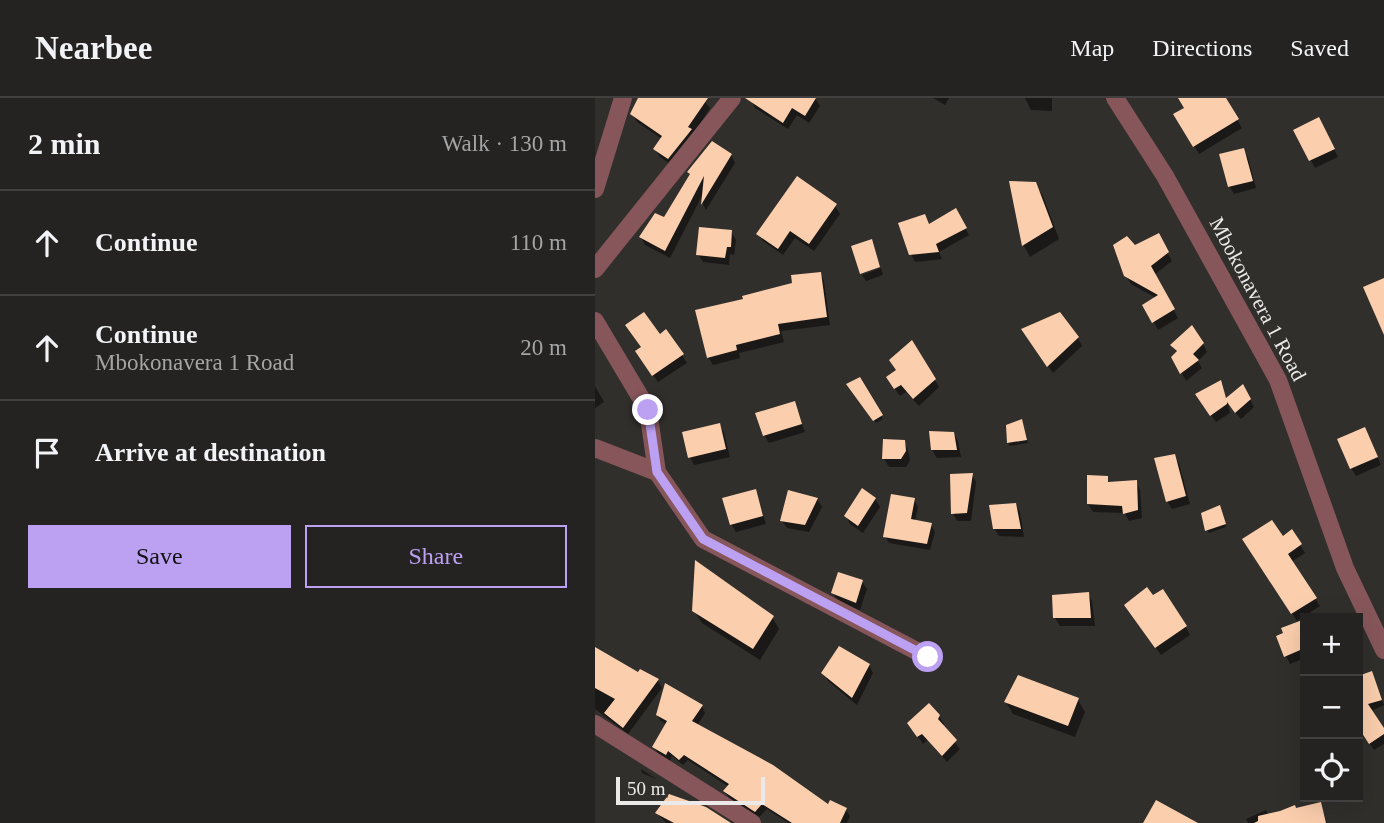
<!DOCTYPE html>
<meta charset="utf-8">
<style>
:root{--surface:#252321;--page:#2d2b2a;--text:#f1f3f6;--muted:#a3a4a5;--line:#42403f;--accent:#bca0f2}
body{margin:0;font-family:"Times New Roman",serif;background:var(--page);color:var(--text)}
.controls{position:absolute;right:21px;bottom:21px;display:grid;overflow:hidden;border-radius:0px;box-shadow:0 7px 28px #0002}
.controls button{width:63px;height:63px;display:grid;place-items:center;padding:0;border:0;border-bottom:2px solid var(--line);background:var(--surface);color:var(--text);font:35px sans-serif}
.scale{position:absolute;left:21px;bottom:18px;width:149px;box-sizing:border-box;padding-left:7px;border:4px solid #ebeae8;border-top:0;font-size:19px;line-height:24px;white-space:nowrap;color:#ebeae8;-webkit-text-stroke:5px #312f2c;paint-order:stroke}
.stop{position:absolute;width:21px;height:21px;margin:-16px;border:5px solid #bca0f2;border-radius:50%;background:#fff}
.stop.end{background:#bca0f2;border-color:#fff;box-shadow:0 2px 7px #0008}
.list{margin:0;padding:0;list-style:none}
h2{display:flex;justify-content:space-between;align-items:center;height:91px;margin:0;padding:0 28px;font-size:30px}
h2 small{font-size:23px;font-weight:400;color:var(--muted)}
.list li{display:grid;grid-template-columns:46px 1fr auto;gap:21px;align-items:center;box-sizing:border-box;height:105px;padding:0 28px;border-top:2px solid var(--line)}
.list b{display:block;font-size:26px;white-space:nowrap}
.list p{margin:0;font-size:23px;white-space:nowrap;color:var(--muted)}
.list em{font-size:23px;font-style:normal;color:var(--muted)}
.actions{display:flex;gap:14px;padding:21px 28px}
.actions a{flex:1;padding:16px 0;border:2px solid var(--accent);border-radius:0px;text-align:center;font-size:24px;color:var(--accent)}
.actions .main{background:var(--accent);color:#111}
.icon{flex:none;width:38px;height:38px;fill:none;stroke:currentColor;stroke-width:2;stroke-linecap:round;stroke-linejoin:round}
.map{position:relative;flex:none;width:789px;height:725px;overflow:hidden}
header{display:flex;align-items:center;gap:42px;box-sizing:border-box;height:98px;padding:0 35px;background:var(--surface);border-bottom:2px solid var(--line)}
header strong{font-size:33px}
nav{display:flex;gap:38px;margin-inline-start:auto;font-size:24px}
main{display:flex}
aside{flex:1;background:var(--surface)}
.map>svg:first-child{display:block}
.shadow{fill:#0007}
.building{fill:#fbcead}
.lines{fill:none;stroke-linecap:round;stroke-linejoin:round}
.minor{stroke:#86565a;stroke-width:18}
.route{stroke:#bca0f2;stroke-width:9}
.labels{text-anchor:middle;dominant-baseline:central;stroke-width:7;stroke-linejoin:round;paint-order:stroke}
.street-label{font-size:21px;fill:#ebeae8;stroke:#312f2c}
</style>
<header>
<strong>Nearbee</strong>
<nav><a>Map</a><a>Directions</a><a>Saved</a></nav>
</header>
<main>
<aside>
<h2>2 min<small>Walk · 130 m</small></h2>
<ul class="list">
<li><svg class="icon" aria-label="ahead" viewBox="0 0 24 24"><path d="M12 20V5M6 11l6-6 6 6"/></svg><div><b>Continue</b></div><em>110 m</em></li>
<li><svg class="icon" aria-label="ahead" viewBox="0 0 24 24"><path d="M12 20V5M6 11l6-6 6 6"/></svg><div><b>Continue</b><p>Mbokonavera 1 Road</p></div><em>20 m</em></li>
<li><svg class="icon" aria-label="arrive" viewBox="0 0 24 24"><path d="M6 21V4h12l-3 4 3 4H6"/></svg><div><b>Arrive at destination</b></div></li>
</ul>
<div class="actions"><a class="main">Save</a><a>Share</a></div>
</aside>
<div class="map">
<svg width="789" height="725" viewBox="0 0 789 725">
<rect width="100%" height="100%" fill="#312f2c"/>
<path class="shadow" d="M45 0H107L115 10 78 68 65 59 60 51 67 41 42 24 37 15Z
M157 0H220L225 8 214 25 202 17 193 31 160 10 156 2Z
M338 0H354L350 7Z
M430 0H457V13L436 12Z
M585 0H629L647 30 604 56 581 16 591 11Z
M728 29 743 59 720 70 700 33Z
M648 52 653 60 661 90 639 96 635 89Z
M136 57 140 65 111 112 108 106 109 94 75 160 50 147 46 139 69 122 96 78Z
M417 85 440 86 448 98 464 141 435 159 429 148Z
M240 108 245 116 219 153 200 140 188 157 168 143 163 136Z
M360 112 374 137 344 154 347 161 320 164 316 156 334 128Z
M136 134 141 142 139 157 135 156 134 167 108 164 103 156Z
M563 138 577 163 559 177 583 220 563 232 550 208 561 200 536 186 531 178 540 149Z
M286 170 288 177 271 183 267 177Z
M225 175 229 183 235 227 186 233 189 244 144 255 145 260 118 267 113 259 199 186Z
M64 238 87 257 92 265 63 284 46 261Z
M433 240H483L487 248 458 275Z
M317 245 344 289 324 308 311 294 305 298 298 288Z
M608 246 612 254 603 263 607 270 591 283 578 259 582 256 578 247Z
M264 281 288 321 281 325 254 287Z
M625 284 632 302 648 288 659 309 646 321 633 306 635 315 621 324 607 305Z
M0 288 9 304 0 310Z
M199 306 210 334 174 345 169 337Z
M124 327 129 335 135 359 99 367 95 359Z
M428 327 433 345 415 348 413 345Z
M358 335 363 343 366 359 342 360 337 352Z
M774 339 786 367 761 378 756 370Z
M309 344 313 352 315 362 311 369H294L289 361Z
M579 358 584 366 595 406 577 411 572 403Z
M377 377 381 384 376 423H362L358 415Z
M512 380 515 386 541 384 545 392 547 420 534 423 530 415 498 414 493 406Z
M160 393 171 426 141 434 136 426Z
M222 401 227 409 214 434 192 430 187 423Z
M280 401 285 409 268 435 255 426 251 418Z
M319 402 323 409 320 423 336 427 340 434 335 452 294 445 290 438Z
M420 406 425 414 429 439 404 438 399 430Z
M626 412 631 429 614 435 612 432Z
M697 434 710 455 696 464 725 508 702 523 654 449 687 440Z
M267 484 272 491 265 512 243 503 238 495Z
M493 495 497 503 500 528H465L460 520Z
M99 512 177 519 184 531 165 562 107 525Z
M536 515 591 529 595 537 566 557Z
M706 524 710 530V560L695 566 691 558 690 536Z
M0 551 44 576 46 573 63 583 67 590 33 636 0 611Z
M274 567 278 575 262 607 233 583 228 575Z
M776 575 789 607 776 613 789 633V646L779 652 763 627V580Z
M483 602 490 614 480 639 418 616 411 604Z
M107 608 110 615 102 628 234 708 251 712 255 718 252 725H193L172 711 164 719 134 700 130 693 134 689 93 662 88 667 77 658 75 663 63 655 59 649 73 627 66 623 62 617Z
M344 618 349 626 347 628 365 651 352 664 333 642 328 646 319 633Z
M46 671 60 680 61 681 47 675Z
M725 706 732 725H653L651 721 671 712 675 720Z
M62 715 132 725H71Z"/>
<path class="building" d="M43 0H113L93 29 97 31 73 61 58 51 67 38 35 16Z
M150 0H221L210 18 197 10 188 25Z
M583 0H631L644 21 598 49 578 16 589 10Z
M724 19 740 51 714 63 698 32Z
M117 43 137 56 106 107 109 78 70 153 44 139 60 115 69 119 95 76 92 74Z
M649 50 658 83 633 89 624 56Z
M202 78 242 106 214 146 195 133 183 151 161 136Z
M414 83 441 84 458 129 427 148Z
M361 110 372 130 341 146 344 154 314 157 303 125 330 116 334 126Z
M104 129 137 132 136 149H132L130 160 101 157Z
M564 135 574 154 556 168 580 211 557 225 547 207 563 197 529 178 518 147 532 138 540 147Z
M277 141 285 169 265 176 256 148Z
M226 174 232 219 183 226 185 236 141 247 142 252 112 260 100 212 148 201 147 198 197 185 196 177Z
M789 180V237L768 189Z
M49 214 65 236 71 231 89 256 57 278 40 253 46 249 30 227Z
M465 214 484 239 452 269 426 231Z
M597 227 609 245 598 256 604 262 585 276 576 259 582 253 575 247Z
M317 242 341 281 318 301 306 287 299 291 291 279 301 272 294 262Z
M265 279 288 317 278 323 251 286Z
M626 282 631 300 648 286 656 301 640 315 632 304V306L615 318 600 296Z
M200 303 207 326 168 338 160 315Z
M427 321 432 342 412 345 411 327Z
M125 325 131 351 93 360 87 334Z
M770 329 783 359 755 371 742 341Z
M334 333 359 334 362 352H336Z
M288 341 310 342 311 353 306 361H287Z
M580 356 591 398 571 404 559 360Z
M378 375 372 415 356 416 355 376Z
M492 377 513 378V384L542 382 543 412 528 416 527 408 492 406Z
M267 390 281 400 263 428 249 418Z
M161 391 168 418 135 427 127 400Z
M193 392 223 400 210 427 185 423Z
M296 396 320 400 316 421 337 425 332 446 288 439Z
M421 405 426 431H398L394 407Z
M625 407 631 426 610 433 606 415Z
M677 422 688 438 697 431 707 446 693 456 722 500 696 516 647 441Z
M100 462 179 518 158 551 97 513Z
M243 474 268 482 261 505 236 495Z
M552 489 558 497 568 491 592 528 560 550 529 507Z
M494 494 496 520H458L457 497Z
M710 521V550L689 559 681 538 688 535 686 530Z
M244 548 275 566 257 600 226 575Z
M0 549 43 574 45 571 64 581 28 630 9 615 20 601 0 590Z
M777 573 787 602 773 606 789 630V636L774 646 763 629V578Z
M423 577 484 600 473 628 409 604Z
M70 585 108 607 97 623 178 667 233 706 235 702 252 710 245 725H197L167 706 160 714 128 693 134 686 89 657 84 662 73 653 71 657 57 649 72 623 61 617Z
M334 605 345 617 343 621 362 642 347 658 327 636 322 639 312 625Z
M74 696 111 709 136 725H79L60 715Z
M561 702 603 725H548Z
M726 704 731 725H659L663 723V718L685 713 700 707 701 710Z"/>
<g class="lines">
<path class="minor" d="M520 0 570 78 683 282 750 470 789 552
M0 91 28 0
M0 171 137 0
M0 223 53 312 62 374
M0 350 62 374 108 441 333 559
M0 626 157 725"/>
</g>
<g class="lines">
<path class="route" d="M53 312 62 374 108 441 333 559"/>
</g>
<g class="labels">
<g class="street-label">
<text transform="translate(663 201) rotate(62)">Mbokonavera 1 Road</text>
</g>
</g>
</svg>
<div class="controls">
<button>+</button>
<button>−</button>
<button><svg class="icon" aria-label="locate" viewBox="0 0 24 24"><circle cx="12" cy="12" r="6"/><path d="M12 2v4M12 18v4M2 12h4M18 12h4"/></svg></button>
</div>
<div class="scale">50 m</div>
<div class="stop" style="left:333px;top:559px"></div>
<div class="stop end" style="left:53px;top:312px"></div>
</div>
</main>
